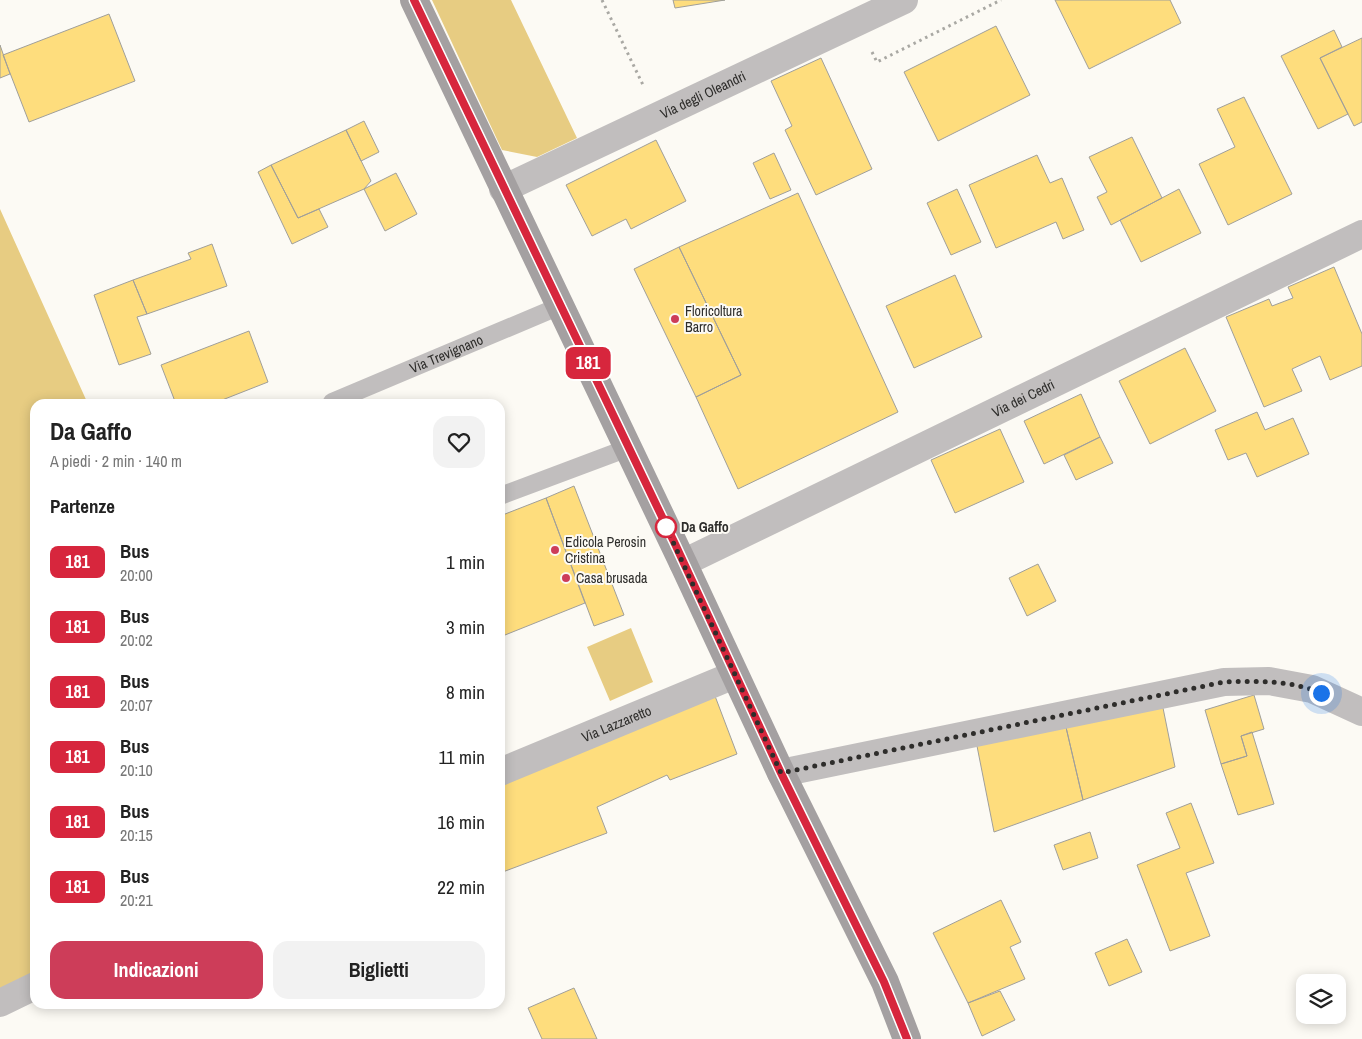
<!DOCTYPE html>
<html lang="it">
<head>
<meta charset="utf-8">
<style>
	body { margin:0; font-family:"Archivo Narrow",sans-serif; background:#f2f2f2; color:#222; height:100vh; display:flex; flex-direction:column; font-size:19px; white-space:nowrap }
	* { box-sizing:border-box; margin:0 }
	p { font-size:16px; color:#767676 }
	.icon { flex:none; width:28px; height:28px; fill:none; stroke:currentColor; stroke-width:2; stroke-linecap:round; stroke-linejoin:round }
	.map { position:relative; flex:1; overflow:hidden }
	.drawer { position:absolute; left:30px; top:399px; width:475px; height:610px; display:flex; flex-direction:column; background:#fff; border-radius:15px; box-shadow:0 2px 12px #0003 }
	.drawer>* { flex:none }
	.badge { padding:0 10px; border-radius:8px; font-size:18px; line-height:32px }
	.fabs { position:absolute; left:1296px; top:974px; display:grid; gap:10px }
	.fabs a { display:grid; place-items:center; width:50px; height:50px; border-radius:10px; background:#fff; box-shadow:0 2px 12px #0003; font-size:25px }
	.you { position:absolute; width:25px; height:25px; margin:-12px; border:4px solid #fff; border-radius:50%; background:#1a73e8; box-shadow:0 0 0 8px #1a73e833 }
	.map>.badge { position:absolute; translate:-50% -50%; box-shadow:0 0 0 2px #fff }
	h2 { padding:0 20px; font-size:19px; line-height:45px }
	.round { display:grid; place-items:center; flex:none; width:52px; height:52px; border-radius:15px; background:#f2f2f2 }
	.headline { display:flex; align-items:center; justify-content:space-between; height:85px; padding:0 20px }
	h1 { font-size:24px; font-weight:800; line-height:38px }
	.action { display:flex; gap:10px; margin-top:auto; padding:10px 20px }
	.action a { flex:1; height:58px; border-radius:15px; background:#cd3d59; color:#fff; font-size:20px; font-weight:800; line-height:58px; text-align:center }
	.action a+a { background:#f2f2f2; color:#222 }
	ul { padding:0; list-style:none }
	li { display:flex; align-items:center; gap:15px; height:65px; padding:0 20px }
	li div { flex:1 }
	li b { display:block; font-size:19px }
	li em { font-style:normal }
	li .badge { min-width:55px; font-weight:700; text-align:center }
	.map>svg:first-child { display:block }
</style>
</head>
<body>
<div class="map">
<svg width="1362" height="1039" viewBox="0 0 1362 1039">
	<rect width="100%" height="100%" fill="#fcfaf4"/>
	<!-- green -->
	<path fill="#e7cc82" d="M432 0H511L577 138 537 157 502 150Z
		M0 209 88 404H35V977L0 993Z
		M631 628 653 682 610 701 587 647Z"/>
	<!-- building -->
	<path fill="#fedd7d" stroke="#a09f9a" d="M673 0H725L675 8Z
		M1055 0H1170L1181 23 1089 69Z
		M109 14 135 81 29 122 3 55Z
		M996 26 1030 95 938 141 904 72Z
		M1334 30 1342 47 1320 58 1348 114 1318 129 1281 56Z
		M1362 38V122L1354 126 1320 58Z
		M0 45 10 74 0 78Z
		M821 58 872 169 816 195 785 130 792 126 771 81Z
		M1244 97 1292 194 1228 225 1199 164 1235 147 1217 109Z
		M364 121 379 152 361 161 346 130Z
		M346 130 371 181 364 189 298 218 271 165Z
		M1132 137 1162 198 1111 225 1097 197 1107 192 1089 157Z
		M656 140 686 201 631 229 626 219 592 236 566 185Z
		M774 153 791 190 770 199 753 163Z
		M1037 155 1050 183 1062 178 1084 230 1063 239 1056 222 996 248 969 185Z
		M271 165 298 218 319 209 328 227 292 244 258 172Z
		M396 173 417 214 385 231 364 189Z
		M957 189 981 242 951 255 927 203Z
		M1179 189 1201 233 1141 262 1120 220Z
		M798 193 898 412 738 489 696 397 741 375 679 247Z
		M212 244 227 286 147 314 133 280 191 259 188 253Z
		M679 247 741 375 696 397 634 269Z
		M1334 267 1362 334V366L1330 380 1320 356 1292 369 1302 391 1264 407 1226 317 1269 299 1272 306 1293 298 1288 287Z
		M955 275 982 337 914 368 886 306Z
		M133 280 147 314 137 317 151 354 119 365 94 295Z
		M249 331 268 382 212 404H176L161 365Z
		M1185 348 1216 411 1150 444 1119 381Z
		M1081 394 1100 437 1044 464 1024 421Z
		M1257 412 1265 430 1293 418 1309 454 1257 477 1246 453 1228 460 1215 430Z
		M1000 429 1024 482 955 513 931 460Z
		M1100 437 1113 463 1076 480 1064 455Z
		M574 486 624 615 594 626 546 498Z
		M546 498 585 603 500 637V516Z
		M1038 564 1056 601 1027 616 1009 578Z
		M1254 695 1264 729 1241 736 1247 756 1221 764 1205 710Z
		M715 696 737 754 670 780 667 775 597 807 607 833 500 873V785Z
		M1162 703 1175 767 1083 800 1065 723Z
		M1065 723 1083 800 994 832 976 741Z
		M1252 732 1274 804 1238 815 1221 764 1247 756 1241 736Z
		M1191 803 1214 863 1186 873 1210 936 1170 951 1137 865 1180 848 1166 813Z
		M1090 832 1098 858 1063 870 1054 845Z
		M1001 900 1021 942 1010 947 1025 979 968 1003 933 933Z
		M1127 939 1142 972 1109 986 1095 953Z
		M574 988 597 1039H542L528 1008Z
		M1000 991 1015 1020 982 1036 968 1003Z"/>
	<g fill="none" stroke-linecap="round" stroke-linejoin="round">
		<!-- path -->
		<path stroke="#a9a8a3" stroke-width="3" stroke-dasharray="2.5 4" stroke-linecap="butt" d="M602 0 643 85
			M872 52 877 62 1001 0"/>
		<!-- service -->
		<g stroke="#c1bebe" stroke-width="18">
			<path id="s1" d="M332 402 560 306"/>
			<path d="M500 496 628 448"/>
		</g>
		<!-- minor -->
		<g stroke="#c1bebe" stroke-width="28">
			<path id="s2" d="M503 189 904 0"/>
			<path id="s3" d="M683 563 1362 234"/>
			<path id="s4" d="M500 772 734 675"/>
			<path d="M781 773 1224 682 1269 681 1312 689 1362 712"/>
			<path d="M0 1003 35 986"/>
		</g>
		<!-- secondary -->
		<path stroke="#a4a0a1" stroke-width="28" d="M414 0 683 563 781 773 885 982 907 1039"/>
	</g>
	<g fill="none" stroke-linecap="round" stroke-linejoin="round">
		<defs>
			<path id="line" d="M414 0 676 546 781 773 884 982 907 1039"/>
		</defs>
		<!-- line casing -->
		<use href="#line" stroke="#fff" stroke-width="11"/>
		<!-- line -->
		<use href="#line" stroke="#d7263d" stroke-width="8"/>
		<!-- walk -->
		<path stroke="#2e2d2b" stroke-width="5" stroke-dasharray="0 9" d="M666 527 781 773 1224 682C1257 681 1290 680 1321 693"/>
	</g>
	<!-- markers -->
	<g fill="#cd3d59" stroke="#fcfaf4" stroke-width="2">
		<circle cx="675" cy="319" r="5"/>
		<circle cx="555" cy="550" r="5"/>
		<circle cx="566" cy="578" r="5"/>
	</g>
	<circle fill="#fff" stroke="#d7263d" stroke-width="2.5" cx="666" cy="527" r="10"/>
	<g text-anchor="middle" stroke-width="4" stroke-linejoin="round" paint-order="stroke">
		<!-- street labels -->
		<g font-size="14" fill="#2e2d2b" stroke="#fcfaf4">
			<text dy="5" stroke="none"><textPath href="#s2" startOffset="221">Via degli Oleandri</textPath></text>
			<text dy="5" stroke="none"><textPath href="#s1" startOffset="124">Via Trevignano</textPath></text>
			<text dy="5" stroke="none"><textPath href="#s3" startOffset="378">Via dei Cedri</textPath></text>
			<text dy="5" stroke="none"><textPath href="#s4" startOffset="126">Via Lazzaretto</textPath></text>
		</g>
		<!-- poi labels -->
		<g font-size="14" fill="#2e2d2b" stroke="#fcfaf4" text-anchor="start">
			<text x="685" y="316">Floricoltura<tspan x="685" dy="16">Barro</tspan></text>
			<text x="565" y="547">Edicola Perosin<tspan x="565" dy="16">Cristina</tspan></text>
			<text x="576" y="583">Casa brusada</text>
		</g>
		<!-- stop labels -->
		<g font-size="14" font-weight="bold" fill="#2e2d2b" stroke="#fcfaf4" text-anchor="start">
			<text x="681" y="532">Da Gaffo</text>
		</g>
	</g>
</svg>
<div class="fabs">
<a><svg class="icon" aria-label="layers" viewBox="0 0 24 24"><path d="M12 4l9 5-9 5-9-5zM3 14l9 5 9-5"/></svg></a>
</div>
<div class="you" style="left:1321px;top:693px"></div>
<b class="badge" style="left:588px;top:363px;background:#d7263d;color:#fff">181</b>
<section class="drawer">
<div class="headline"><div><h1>Da Gaffo</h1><p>A piedi · 2 min · 140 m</p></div><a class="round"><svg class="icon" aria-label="heart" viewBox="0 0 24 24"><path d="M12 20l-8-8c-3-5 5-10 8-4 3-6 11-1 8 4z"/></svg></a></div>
<h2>Partenze</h2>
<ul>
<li><span class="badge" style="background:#d7263d;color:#fff">181</span><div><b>Bus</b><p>20:00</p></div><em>1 min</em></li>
<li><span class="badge" style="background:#d7263d;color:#fff">181</span><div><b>Bus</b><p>20:02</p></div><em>3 min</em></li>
<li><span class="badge" style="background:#d7263d;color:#fff">181</span><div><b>Bus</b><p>20:07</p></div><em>8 min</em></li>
<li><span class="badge" style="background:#d7263d;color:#fff">181</span><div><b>Bus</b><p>20:10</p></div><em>11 min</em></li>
<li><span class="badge" style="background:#d7263d;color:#fff">181</span><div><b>Bus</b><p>20:15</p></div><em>16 min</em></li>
<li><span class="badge" style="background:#d7263d;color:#fff">181</span><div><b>Bus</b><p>20:21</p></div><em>22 min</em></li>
</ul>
<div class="action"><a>Indicazioni</a><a>Biglietti</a></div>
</section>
</div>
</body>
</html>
